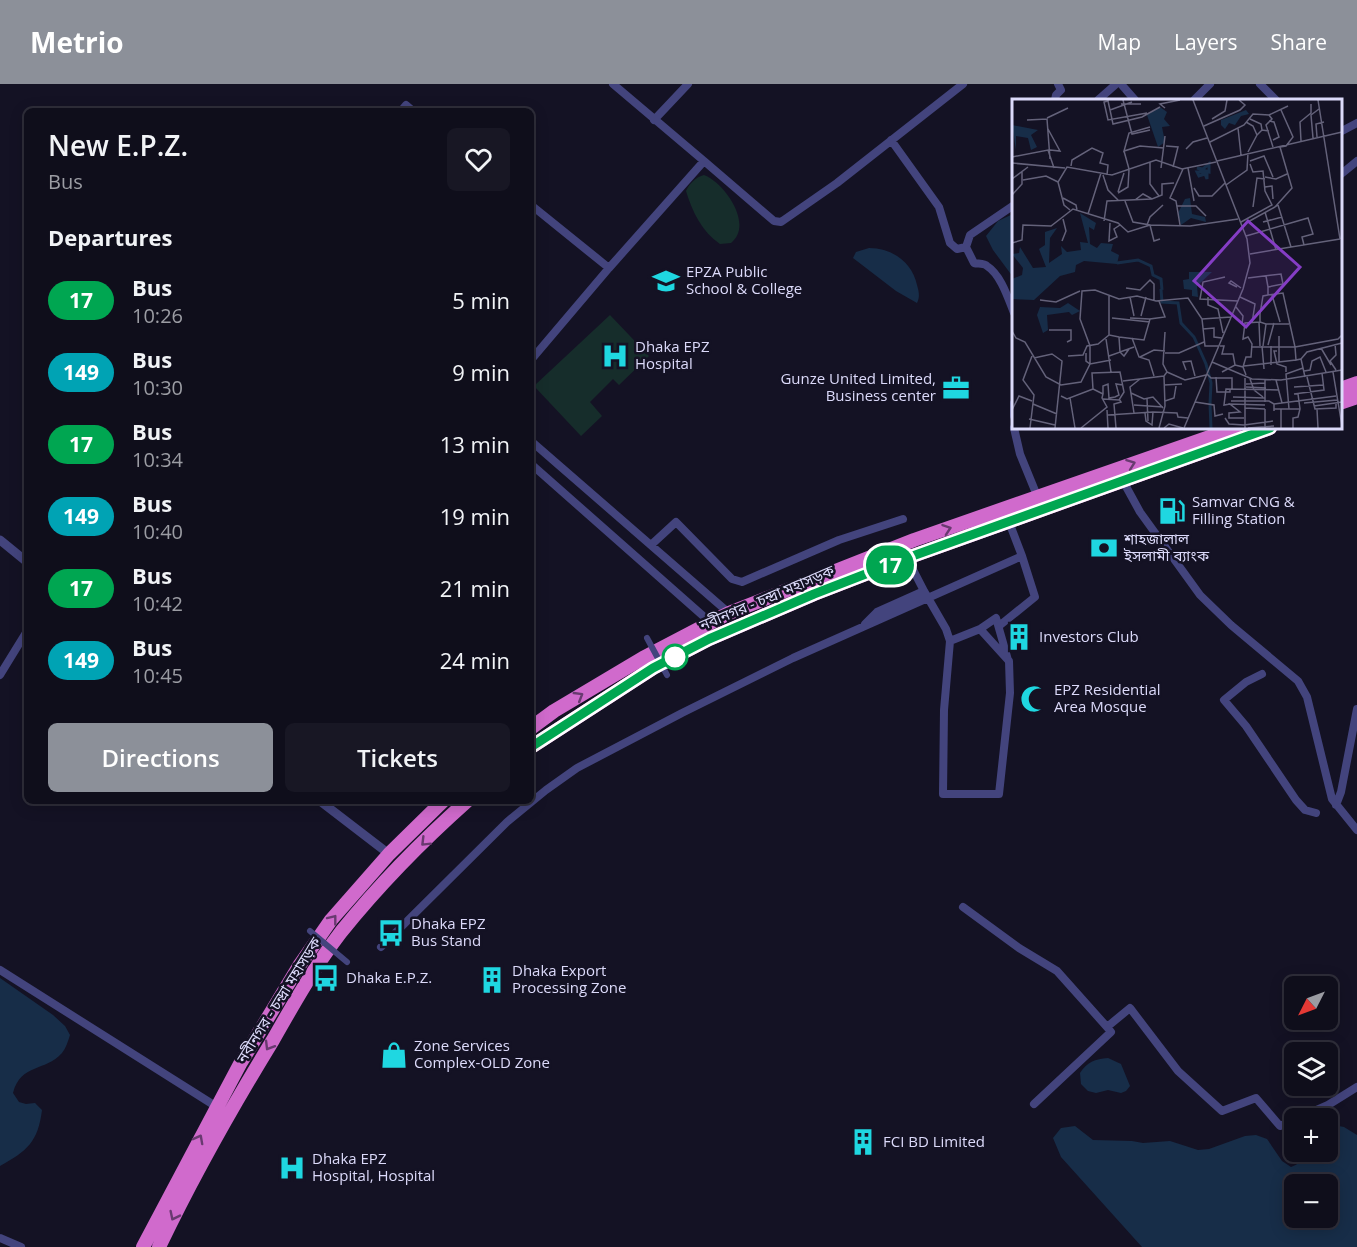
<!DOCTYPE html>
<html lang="en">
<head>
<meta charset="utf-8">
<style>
	body { margin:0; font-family:"Open Sans","Noto Sans Bengali",sans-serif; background:#181724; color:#f1f3f6; height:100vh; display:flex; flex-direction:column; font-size:22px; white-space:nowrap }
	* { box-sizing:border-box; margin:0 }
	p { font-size:20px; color:#9b9ca3 }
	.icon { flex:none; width:33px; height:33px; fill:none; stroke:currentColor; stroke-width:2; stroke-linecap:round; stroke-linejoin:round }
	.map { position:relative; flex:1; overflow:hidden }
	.drawer { position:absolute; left:24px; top:24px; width:510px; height:696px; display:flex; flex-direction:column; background:#0f0e1b; border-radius:9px; box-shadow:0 3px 15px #0003,0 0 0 2px #2f2e3a }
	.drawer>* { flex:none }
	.badge { padding:0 12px; border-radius:20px; font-size:21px; line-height:39px }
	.needle { width:39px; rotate:228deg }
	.fabs { position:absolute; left:1284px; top:892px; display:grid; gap:12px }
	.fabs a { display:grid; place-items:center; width:54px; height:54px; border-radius:9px; background:#0f0e1b; box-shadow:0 3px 15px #0003,0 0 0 2px #2f2e3a; font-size:30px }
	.map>.badge { position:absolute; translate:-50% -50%; box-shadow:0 0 0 3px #fff }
	h2 { padding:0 24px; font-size:22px; line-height:54px }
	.round { display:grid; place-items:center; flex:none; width:63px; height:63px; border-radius:9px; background:#181724 }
	.headline { display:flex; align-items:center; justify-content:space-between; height:102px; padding:0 24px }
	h1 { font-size:28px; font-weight:600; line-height:45px }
	.primary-button { display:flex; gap:12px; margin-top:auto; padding:12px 24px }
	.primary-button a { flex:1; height:69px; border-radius:9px; background:#8c9099; color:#fff; font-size:24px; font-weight:600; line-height:69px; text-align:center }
	.primary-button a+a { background:#181724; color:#f1f3f6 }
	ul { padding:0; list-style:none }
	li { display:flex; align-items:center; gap:18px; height:72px; padding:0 24px }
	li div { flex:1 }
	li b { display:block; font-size:22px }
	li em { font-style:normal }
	li .badge { min-width:66px; font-weight:700; text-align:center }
	header { display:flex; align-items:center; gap:36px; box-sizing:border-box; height:84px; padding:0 30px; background:#8c9099; color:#fff }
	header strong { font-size:28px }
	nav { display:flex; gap:33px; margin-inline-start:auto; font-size:21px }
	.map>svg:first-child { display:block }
</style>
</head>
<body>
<header>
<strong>Metrio</strong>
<nav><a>Map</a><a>Layers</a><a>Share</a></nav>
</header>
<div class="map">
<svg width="1357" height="1163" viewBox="0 0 1357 1163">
	<rect width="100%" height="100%" fill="#141224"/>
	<!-- green -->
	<path fill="#162d2b" d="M704 91C725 99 754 141 731 159L720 160C702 148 692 127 686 107 689 100 696 93 704 91Z
		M610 231 649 272 619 301 613 295 590 318 602 332 581 352 534 302Z"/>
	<!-- water -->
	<path fill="#172d48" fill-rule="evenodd" d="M1013 130V193L993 166 986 152 998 137Z
		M869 164C892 164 912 178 917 201 919 208 920 213 917 219L896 207 853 174 856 168Z
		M0 894 53 931 65 942 70 951C68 957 66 964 62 969 45 988 21 979 13 1009L19 1018 26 1020 35 1019 42 1026C38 1058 27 1067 0 1082Z
		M1108 974 1121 980 1130 1002 1126 1007 1121 1009 1108 1006 1096 1009 1088 1007 1081 1000 1080 989C1087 978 1095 975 1108 974Z
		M1328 1040 1344 1043 1357 1051V1163H1142L1061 1073 1053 1054 1061 1044 1075 1042 1093 1056 1132 1057 1143 1059 1170 1057 1198 1066 1209 1065 1245 1052 1256 1051 1267 1055 1282 1077 1291 1083C1298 1080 1304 1077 1303 1068H1328ZM1294 1101H1328V1134H1294Z"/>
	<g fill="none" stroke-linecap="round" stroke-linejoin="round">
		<!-- minor -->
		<path stroke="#43447d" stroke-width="8" d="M1121 0 1135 16
			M1260 0 1276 16
			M1055 16 1056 11 1061 6 1058 0
			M1098 16 1115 1
			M1194 16 1210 0
			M401 27 406 21 413 27
			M654 36 688 0
			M1340 48 1357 39
			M891 56 939 123 950 159 957 165 966 163
			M704 77 774 137 781 138 837 99 963 0
			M1340 91 1357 77
			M531 121 609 184 531 276
			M1014 121 970 151 966 163 974 179C978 180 984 179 987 182 1001 191 1008 214 1014 229
			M609 184 704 77 613 0
			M1014 319V332
			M1014 344 1020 370 1038 414
			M531 357 729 529
			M531 380 710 538
			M1123 397 1140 428 1200 511 1231 541 1298 597 1307 613 1332 715 1357 746
			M651 461 676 438 732 495 742 498 839 456 903 435
			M924 507 946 545 950 557 944 626 943 710H999L1010 609 1009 577 980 545 950 557
			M865 540 877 528 924 507 907 474
			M999 542 1035 513 1022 472
			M980 545 996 534 1008 576
			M1262 590 1246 598 1224 616 1246 642 1296 716 1305 726 1316 729
			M0 591 27 547
			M1336 721 1341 708 1357 625
			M963 823 1019 864 1057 887 1107 943 1130 924 1178 987 1222 1027 1256 1014 1280 1042 1294 1036
			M381 863 507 738 546 706 577 684 682 629 793 574 1022 472 1009 438
			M0 886 217 1023
			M1034 1020 1111 948 1107 943
			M1296 1035 1328 1021 1357 1003
			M0 1154 21 1163"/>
		<!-- tertiary -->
		<path stroke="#43447d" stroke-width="9" d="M0 456 27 478
			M320 717 389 770"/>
		<!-- trunk -->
		<path stroke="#d06acc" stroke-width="14" d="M1340 305 1357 299
			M1340 319 1357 313
			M531 644 554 627 643 574 729 529 914 456 1235 344
			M531 663 653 584 709 555 814 510 907 474 1270 344
			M143 1163 240 980 299 882 331 836 389 770 443 717
			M159 1163C193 1092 232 1023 273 956 294 919 315 882 341 848 379 801 422 757 467 717"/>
		<!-- pedestrian-bridge -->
		<path stroke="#43447d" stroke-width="6" d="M647 554 667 591
			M310 847 347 878"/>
	</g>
	<!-- one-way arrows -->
	<defs><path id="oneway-chevron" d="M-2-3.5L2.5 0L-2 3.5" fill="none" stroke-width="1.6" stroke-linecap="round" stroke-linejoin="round" transform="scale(1.5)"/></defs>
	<g stroke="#693a70">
		<use href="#oneway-chevron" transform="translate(1131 380) rotate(-20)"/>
		<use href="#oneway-chevron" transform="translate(947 445) rotate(-19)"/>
		<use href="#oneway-chevron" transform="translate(579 612) rotate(-31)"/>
		<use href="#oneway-chevron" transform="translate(425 758) rotate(135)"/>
		<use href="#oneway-chevron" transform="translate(333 835) rotate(-52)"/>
		<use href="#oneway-chevron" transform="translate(269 962) rotate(121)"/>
		<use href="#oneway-chevron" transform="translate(199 1055) rotate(-62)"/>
		<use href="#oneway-chevron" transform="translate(174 1132) rotate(116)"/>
	</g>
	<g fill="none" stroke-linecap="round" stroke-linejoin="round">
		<defs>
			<path id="line" d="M531 663 653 584 709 555 814 510 907 474 1270 344"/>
		</defs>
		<!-- line casing -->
		<use href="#line" stroke="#fff" stroke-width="14"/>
		<!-- line -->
		<use href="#line" stroke="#00a651" stroke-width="9"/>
	</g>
	<!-- icons -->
	<defs>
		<symbol id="university-bare" viewBox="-9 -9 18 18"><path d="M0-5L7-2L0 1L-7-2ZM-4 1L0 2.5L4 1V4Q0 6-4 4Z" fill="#1fd7e1" stroke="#141224" stroke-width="2.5" paint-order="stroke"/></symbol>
		<symbol id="hospital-bare" viewBox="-9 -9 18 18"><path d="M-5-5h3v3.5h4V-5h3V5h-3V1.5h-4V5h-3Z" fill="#1fd7e1" stroke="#141224" stroke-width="2.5" paint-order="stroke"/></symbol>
		<symbol id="office-bare" viewBox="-9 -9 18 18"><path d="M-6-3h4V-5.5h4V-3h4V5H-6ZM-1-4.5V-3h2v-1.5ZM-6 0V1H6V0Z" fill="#1fd7e1" stroke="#141224" stroke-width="2.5" paint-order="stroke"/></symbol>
		<symbol id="fuel-bare" viewBox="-9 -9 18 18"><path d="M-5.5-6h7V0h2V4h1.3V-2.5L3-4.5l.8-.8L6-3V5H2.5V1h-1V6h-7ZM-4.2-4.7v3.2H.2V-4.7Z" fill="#1fd7e1" stroke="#141224" stroke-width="2.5" paint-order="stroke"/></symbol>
		<symbol id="bank-bare" viewBox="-9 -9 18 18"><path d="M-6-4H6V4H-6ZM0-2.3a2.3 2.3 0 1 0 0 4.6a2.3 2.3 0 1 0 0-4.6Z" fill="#1fd7e1" stroke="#141224" stroke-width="2.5" paint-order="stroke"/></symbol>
		<symbol id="building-bare" viewBox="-9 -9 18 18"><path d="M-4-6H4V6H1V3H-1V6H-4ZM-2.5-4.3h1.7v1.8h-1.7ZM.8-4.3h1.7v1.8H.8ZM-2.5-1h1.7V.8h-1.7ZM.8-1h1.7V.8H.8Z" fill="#1fd7e1" stroke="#141224" stroke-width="2.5" paint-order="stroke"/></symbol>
		<symbol id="mosque-bare" viewBox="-9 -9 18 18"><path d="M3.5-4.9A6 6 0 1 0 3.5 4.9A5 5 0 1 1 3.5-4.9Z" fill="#1fd7e1" stroke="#141224" stroke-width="2.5" paint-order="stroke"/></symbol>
		<symbol id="bus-bare" viewBox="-9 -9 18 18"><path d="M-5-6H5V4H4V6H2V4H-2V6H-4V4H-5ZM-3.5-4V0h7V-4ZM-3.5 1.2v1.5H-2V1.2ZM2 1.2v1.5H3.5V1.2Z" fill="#1fd7e1" stroke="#141224" stroke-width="2.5" paint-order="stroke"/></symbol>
		<symbol id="shop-bare" viewBox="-9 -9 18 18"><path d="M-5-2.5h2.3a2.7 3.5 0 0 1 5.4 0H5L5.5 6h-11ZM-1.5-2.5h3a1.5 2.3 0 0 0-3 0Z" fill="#1fd7e1" stroke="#141224" stroke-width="2.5" paint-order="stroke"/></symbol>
	</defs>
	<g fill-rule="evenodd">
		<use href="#university-bare" x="647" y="178" width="38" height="38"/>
		<use href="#hospital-bare" x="596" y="253" width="38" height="38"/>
		<use href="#office-bare" x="937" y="285" width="38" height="38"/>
		<use href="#fuel-bare" x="1153" y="408" width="38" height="38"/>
		<use href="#bank-bare" x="1085" y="445" width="38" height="38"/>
		<use href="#building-bare" x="1000" y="534" width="38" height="38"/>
		<use href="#mosque-bare" x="1015" y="596" width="38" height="38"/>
		<use href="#bus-bare" x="372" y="830" width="38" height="38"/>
		<use href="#bus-bare" x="307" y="875" width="38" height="38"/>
		<use href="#building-bare" x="473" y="877" width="38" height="38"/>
		<use href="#shop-bare" x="375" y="952" width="38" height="38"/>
		<use href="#building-bare" x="844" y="1039" width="38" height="38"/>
		<use href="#hospital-bare" x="273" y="1065" width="38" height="38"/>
	</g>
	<!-- markers -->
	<circle fill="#fff" stroke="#00a651" stroke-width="3" cx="675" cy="573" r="12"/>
	<g text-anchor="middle" stroke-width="5" stroke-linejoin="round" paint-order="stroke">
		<!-- poi labels -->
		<g font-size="15" fill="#dcdafa" stroke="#141224" text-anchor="start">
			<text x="686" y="193">EPZA Public<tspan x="686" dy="17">School &amp; College</tspan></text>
			<text x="635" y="268">Dhaka EPZ<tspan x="635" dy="17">Hospital</tspan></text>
			<text x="936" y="300" text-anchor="end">Gunze United Limited,<tspan x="936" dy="17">Business center</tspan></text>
			<text x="1192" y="423">Samvar CNG &amp;<tspan x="1192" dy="17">Filling Station</tspan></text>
			<text x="1124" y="460">শাহজালাল<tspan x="1124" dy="17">ইসলামী ব্যাংক</tspan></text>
			<text x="1039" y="558">Investors Club</text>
			<text x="1054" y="611">EPZ Residential<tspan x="1054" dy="17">Area Mosque</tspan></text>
			<text x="411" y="845">Dhaka EPZ<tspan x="411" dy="17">Bus Stand</tspan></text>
			<text x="512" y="892">Dhaka Export<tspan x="512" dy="17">Processing Zone</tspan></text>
			<text x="346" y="899">Dhaka E.P.Z.</text>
			<text x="414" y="967">Zone Services<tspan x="414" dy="17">Complex-OLD Zone</tspan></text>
			<text x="883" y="1063">FCI BD Limited</text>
			<text x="312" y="1080">Dhaka EPZ<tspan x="312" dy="17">Hospital, Hospital</tspan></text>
		</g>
		<!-- street labels -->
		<g font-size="15" fill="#dcdafa" stroke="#141224">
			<text transform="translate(767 514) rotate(-23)" y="5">নবীনগর - চন্দ্রা মহাসড়ক</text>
			<text transform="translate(279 916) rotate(-58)" y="5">নবীনগর - চন্দ্রা মহাসড়ক</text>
		</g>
	</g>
	<!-- overview -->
	<g transform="translate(1012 15)">
		<rect width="330" height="330" fill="#141224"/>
		<path d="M148 8 155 13 152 20 158 27 150 28 153 43 146 48 135 16ZM234 11 237 15 229 17 223 26 217 24 213 30 209 26V21ZM0 26 26 31 19 36 25 48 19 51 16 39 4 37V51ZM178 99 180 115 193 118 194 123 179 119 169 126 166 114 173 100ZM68 114 84 124 82 131 77 128 78 145 85 149 89 144 101 145 99 152 107 156 105 165 72 162 64 166 63 173 48 177 22 201 0 200V180L10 176 11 169 0 155 7 154 8 148 21 169 34 168 27 150 33 146V133L45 129 38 139 37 164 50 155 49 147 55 153 69 151 68 143 76 144ZM177 173H200L185 187 186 198 180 197V191L172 190 171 181 177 180ZM56 204 68 212 60 216 57 213 35 216 36 231 31 234 25 216 28 208 48 209Z" fill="#172d48"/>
		<path fill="none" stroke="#172d48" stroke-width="3" d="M197 65V73L185 69 191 70ZM185 73H195V80L193 75 187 77ZM105 164 126 161 139 167 141 176 149 180 150 191M149 190 150 203 166 204 169 224 182 238 194 265 199 284 198 305M198 305 199 329"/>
		<path fill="none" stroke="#64627a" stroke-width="1.5" d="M111 1 120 35 138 31M306 1 328 140M120 3 98 11 101 25 130 18 148 8M109 5H129M153 9 148 5 168 1M98 11 96 2 92 3 96 21 135 14M257 16 260 20 254 26 261 48M35 19 56 9M200 20 213 12 215 1M238 20 249 25 250 31M15 21 35 20 38 60M257 22 262 23 267 38 261 41M234 23 241 27 245 36 250 31 257 32M192 27 228 11 233 6 227 1M138 28 117 34 112 52 128 47 152 49M226 29 229 56M36 30 48 52 38 51M305 38 304 25 312 23M301 39 299 16 307 10M289 42 288 23 299 14V5M198 43 232 26 241 15 257 16 276 7M154 47 166 48 161 68M174 50 181 43 195 39M112 52 117 70M236 53 245 36M0 58 36 51 42 69M205 62 330 33M238 62 252 57 261 78M138 63V85L147 97M0 64 53 69M59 67 60 61 80 49 91 54 88 64 96 66 95 76M149 69 153 37M176 69 182 102M91 76 96 91 106 101M253 78 264 80 275 75M0 80 16 68M11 81 34 77 46 83M214 86 235 71 236 54M253 88 260 87 261 100M182 89 187 97H200L213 84M106 93 112 74M106 94 116 88 117 71M0 96 10 85V73M51 99 64 106 65 111M123 101 131 95 140 100 150 96V85L162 84M113 102 121 123 138 126 142 142 148 140M266 106 263 108 280 89 268 48 274 47 281 38 269 11M266 106 279 148M165 107H184L194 117M241 108 245 79 253 80M58 111 52 106 46 83 55 68 100 76 144 61 170 70 204 63M253 113 264 151M76 115 89 74M92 122 95 102 140 100M229 123 260 106 253 92 251 72 241 73 238 65M251 123 270 118M98 124 97 142 105 138 102 130 108 126M234 124 263 108M135 126 138 118 151 106M168 126 164 102 158 99 171 70M234 137 296 119 301 135 290 138 292 146 279 148M50 142 54 132 51 120M0 144 10 141 11 126 39 127 61 110 106 124 116 133 138 126 178 127 226 120M291 146 328 140M238 155 279 148M213 178 191 183 188 200 226 202M236 179 269 175 271 185 256 188 254 177M225 188 217 184 219 182 229 189M256 188V196L271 194 283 248M114 189 128 191 138 181 142 185V202M97 196V236L107 238 132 241 138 220 153 218 147 202M260 196 268 223M118 198 122 217M196 198V206L206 210 211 234M228 198 243 205 240 224M28 201 44 203 68 192M224 208 231 217 230 225M129 217 134 198M100 219 138 223M118 219 138 220M190 220 219 218M247 223 248 247M254 225H277M191 230 202 229V238L210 239M37 231H59V241L55 243M0 232 4 239 13 243 34 278 49 286 69 283 78 265V247L68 220 70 192 83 191 107 200 125 197 144 202 176 199 190 220 193 247H207M107 238 108 253 122 248M120 239 127 258 137 261 142 277M94 240 99 273M323 245 324 256 318 262 324 271M256 246 262 224M208 247H212L210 255H221L223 266M250 247 252 270M251 247 254 225 248 223V215L251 197 256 196M259 247V266M239 248H267M267 248H283L284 261 289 260 293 278M283 248 326 240 330 236M309 249 319 266M265 252H262L265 265 274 268V273M74 254V262L78 265 99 261M153 254H167L192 243M56 257 71 256 75 247 86 245 97 236M97 257 108 253 112 257 117 250M128 258 142 251 153 252M22 259 40 255 50 262 43 329M289 260 295 253 330 244M200 263 240 280 269 281 330 271M267 263V237M232 267 284 261M231 268 234 258H239L240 245 236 238 231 240 233 224 248 223M174 271 171 263 179 262 183 277M292 272 298 271 300 262 308 258 314 273M155 273 173 281 194 276M210 273 223 266 231 268 234 276M321 273 330 327M195 275 199 279H220V290M204 278 205 293H218V290M295 278 303 310 324 309V305M233 279V309L253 310M238 280 242 291 251 298M264 281 270 304M111 282 152 277M234 285 253 284M152 286 170 285M234 288 254 289M282 288 311 286M119 294 132 300 141 298 151 309M91 295V287L96 285 97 299 103 298 107 296 104 285 111 286M282 295 312 291 310 274M49 297 55 300 81 290M221 298 253 299M58 299 63 329M135 300 136 322M153 302 162 299 164 287M219 302H257L262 305V312M183 303 202 306 203 317 211 315M253 303V281M292 304 325 301M21 305 45 315M218 305 212 306 214 290 267 291M262 305 324 297M122 306 151 308M302 307 330 303M233 309V329M262 310H288M269 310V329M277 310 274 275 291 269M305 310 306 329M0 311 7 297 20 302M95 311 96 329M122 314 118 288 128 280M133 314 134 322 140 326 141 313M96 316 141 313 165 314 166 318 176 319M213 319 217 325 232 326M232 319H217V314L228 313 218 305 253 306M17 320 43 326M232 326 261 322M18 329 22 296 11 281 20 257M69 329 95 308 90 299 91 295 81 290 80 274 108 273 112 293 107 301 91 300M104 329 102 305 109 303 107 300M147 329 153 307 152 277 155 273 151 265 153 233M152 329 157 325 171 329M172 329 231 190 238 164 235 140 181 1M236 329 262 327M253 329V310M281 329V319L286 318 288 310 286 295"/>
		<path fill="#853dc5" fill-opacity="0.15" stroke="#853dc5" stroke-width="3" d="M236 122 288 168 234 228 182 182Z"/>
		<rect width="330" height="330" fill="none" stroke="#dcdafa" stroke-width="3"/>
	</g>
</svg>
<div class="fabs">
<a><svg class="needle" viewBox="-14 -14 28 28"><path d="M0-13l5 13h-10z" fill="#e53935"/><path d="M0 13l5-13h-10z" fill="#9b9ca3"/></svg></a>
<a><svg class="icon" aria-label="layers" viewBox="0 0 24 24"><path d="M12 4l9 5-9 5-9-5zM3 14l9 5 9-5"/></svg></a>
<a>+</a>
<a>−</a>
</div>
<b class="badge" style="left:890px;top:481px;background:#00a651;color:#fff">17</b>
<section class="drawer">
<div class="headline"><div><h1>New E.P.Z.</h1><p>Bus</p></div><a class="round"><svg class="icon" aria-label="heart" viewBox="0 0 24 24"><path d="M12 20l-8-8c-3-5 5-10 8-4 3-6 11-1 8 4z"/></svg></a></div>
<h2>Departures</h2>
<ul>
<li><span class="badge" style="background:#00a651;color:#fff">17</span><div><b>Bus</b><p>10:26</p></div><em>5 min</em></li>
<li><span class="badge" style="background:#00a3b4;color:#fff">149</span><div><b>Bus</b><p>10:30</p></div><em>9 min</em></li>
<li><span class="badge" style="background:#00a651;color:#fff">17</span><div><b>Bus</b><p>10:34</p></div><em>13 min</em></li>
<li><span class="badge" style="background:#00a3b4;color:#fff">149</span><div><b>Bus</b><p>10:40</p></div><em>19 min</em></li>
<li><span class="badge" style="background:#00a651;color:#fff">17</span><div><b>Bus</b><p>10:42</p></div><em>21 min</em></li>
<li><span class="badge" style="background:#00a3b4;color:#fff">149</span><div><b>Bus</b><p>10:45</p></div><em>24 min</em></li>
</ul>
<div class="primary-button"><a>Directions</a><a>Tickets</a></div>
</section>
</div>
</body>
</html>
